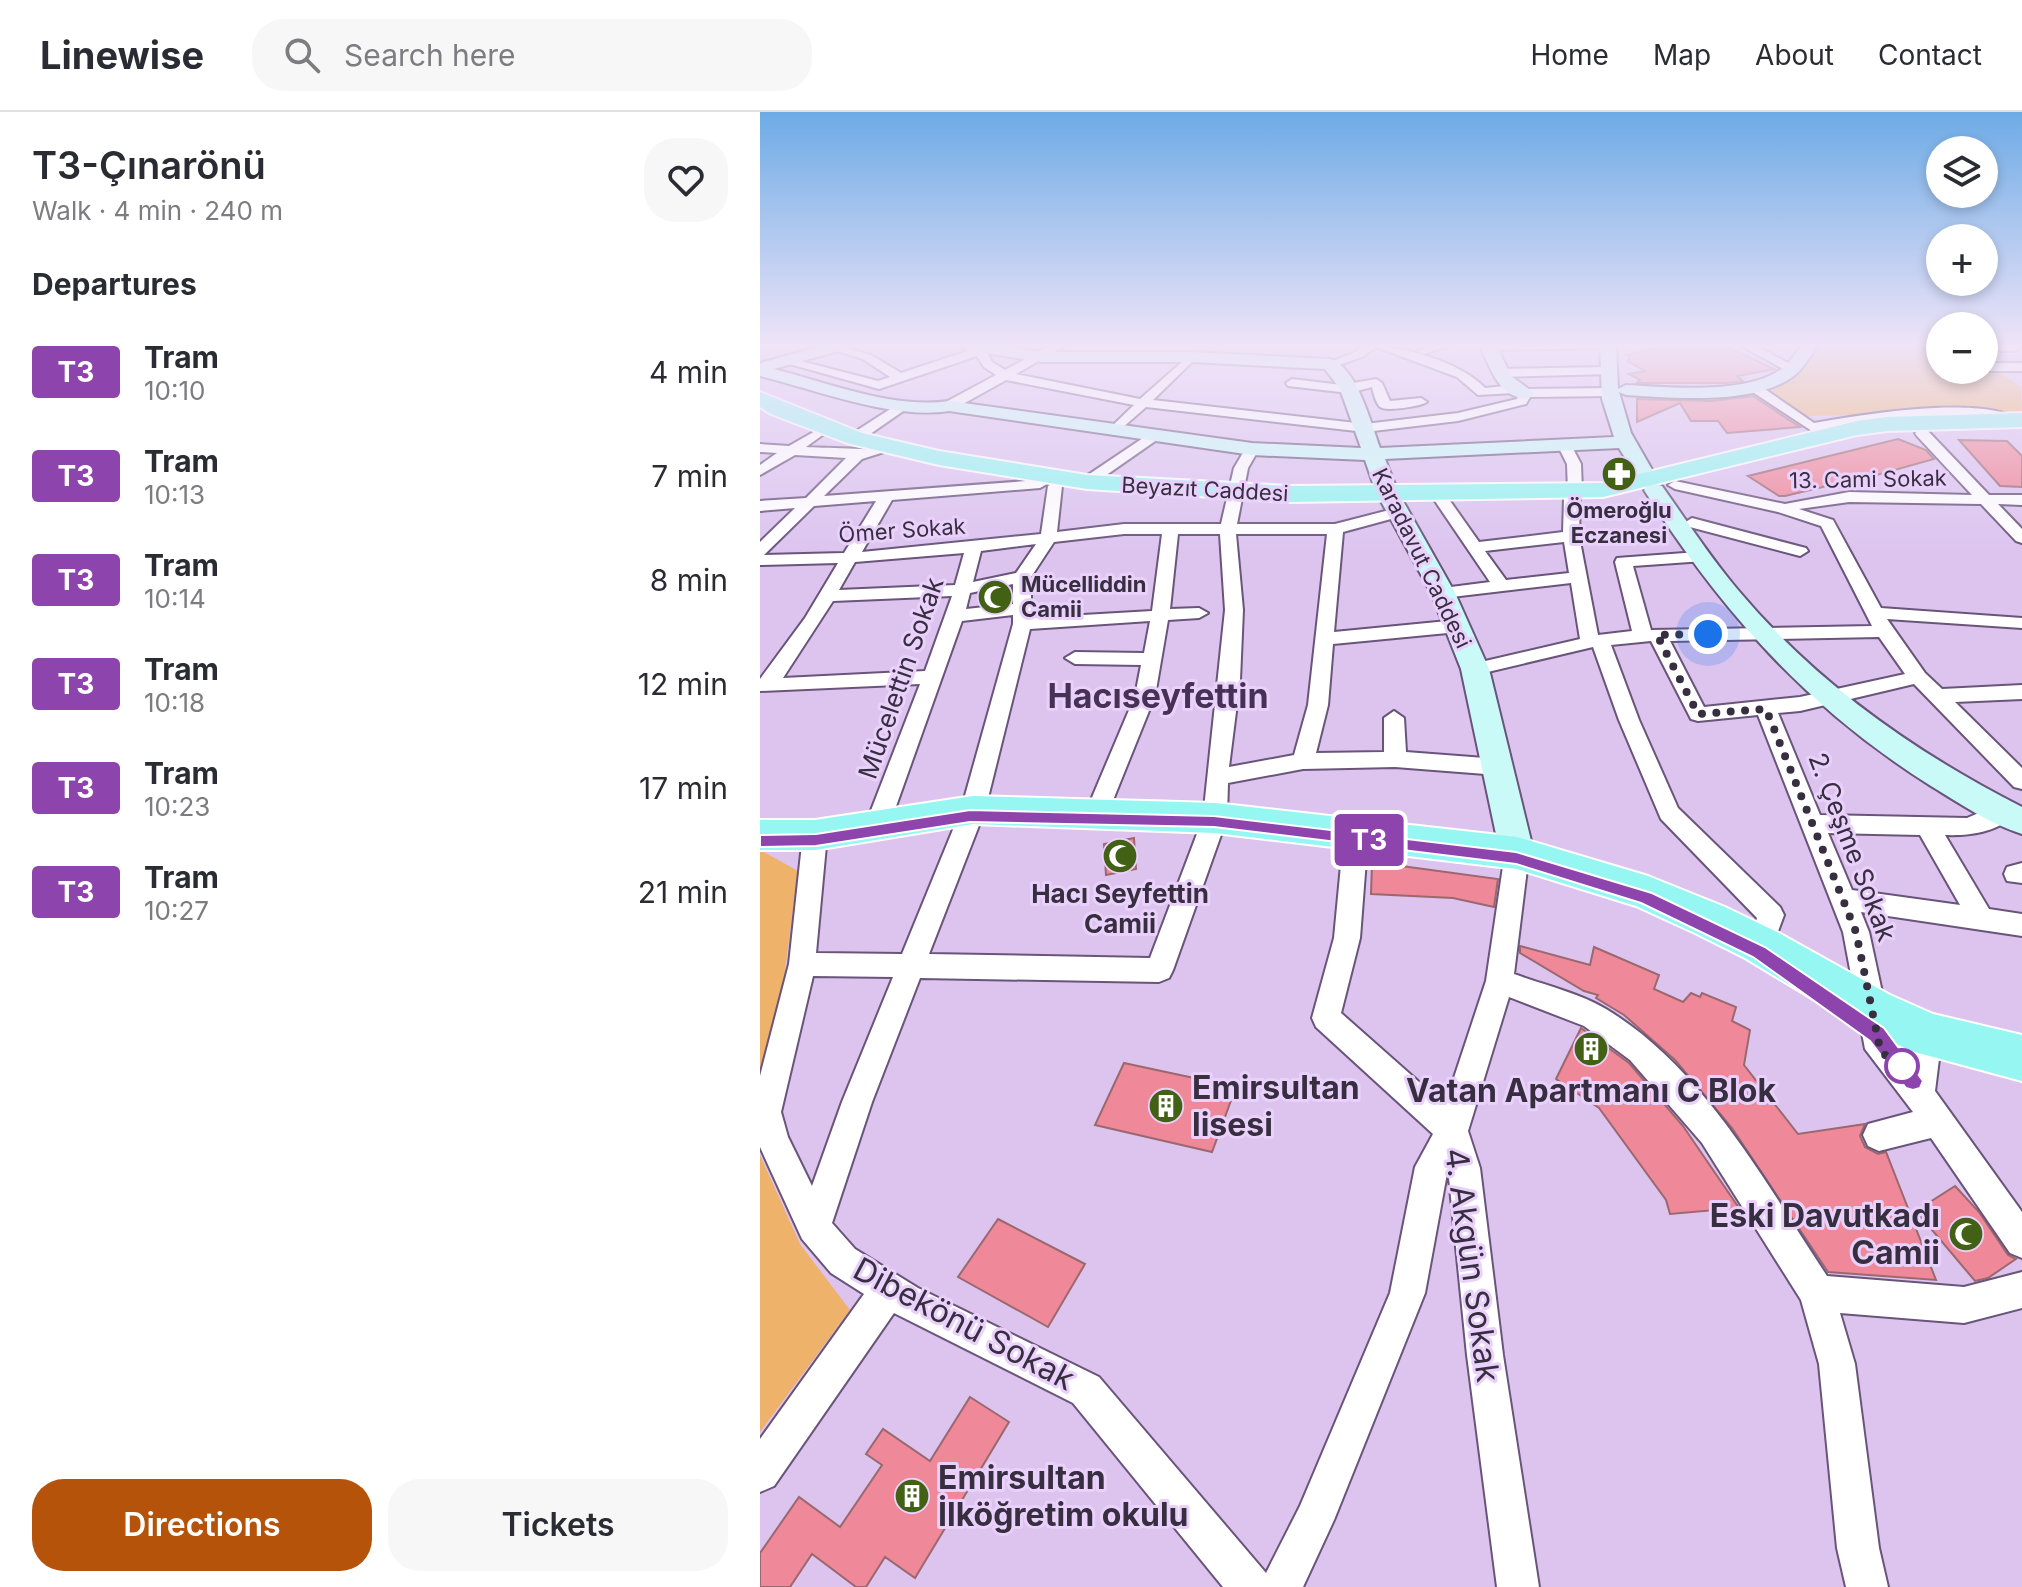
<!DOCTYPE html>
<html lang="en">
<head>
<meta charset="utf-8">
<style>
	body { margin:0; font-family:Inter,sans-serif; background:#f7f7f7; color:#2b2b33; height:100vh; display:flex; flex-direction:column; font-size:30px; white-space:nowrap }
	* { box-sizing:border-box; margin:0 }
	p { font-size:26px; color:#7c7c81 }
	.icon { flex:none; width:44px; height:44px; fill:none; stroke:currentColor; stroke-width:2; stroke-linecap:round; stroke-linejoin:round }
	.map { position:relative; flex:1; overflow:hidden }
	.sheet { display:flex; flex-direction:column; background:#fff; width:760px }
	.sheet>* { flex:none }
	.badge { padding:0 16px; border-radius:6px; font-size:28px; line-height:52px }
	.controls { position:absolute; left:1166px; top:24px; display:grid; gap:16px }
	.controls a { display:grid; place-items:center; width:72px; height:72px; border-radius:50%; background:#fff; box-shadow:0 4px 12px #0003; font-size:40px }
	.you { position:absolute; width:40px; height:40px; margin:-20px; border:6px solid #fff; border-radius:50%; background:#1a73e8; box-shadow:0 0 0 12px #1a73e833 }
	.map>.badge { position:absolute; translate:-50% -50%; box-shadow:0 0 0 4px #fff }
	h2 { padding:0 32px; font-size:30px; line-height:72px }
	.round { display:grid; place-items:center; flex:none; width:84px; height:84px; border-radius:32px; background:#f7f7f7 }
	.summary { display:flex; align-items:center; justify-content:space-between; height:136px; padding:0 32px }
	h1 { font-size:38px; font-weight:600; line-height:60px }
	.action { display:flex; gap:16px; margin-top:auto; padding:16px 32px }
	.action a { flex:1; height:92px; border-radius:32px; background:#b45309; color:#fff; font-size:32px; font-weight:600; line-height:92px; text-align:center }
	.action a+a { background:#f7f7f7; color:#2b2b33 }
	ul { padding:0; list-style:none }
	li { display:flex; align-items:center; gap:24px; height:104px; padding:0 32px }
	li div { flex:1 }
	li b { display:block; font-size:30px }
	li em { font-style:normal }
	li .badge { min-width:88px; font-weight:700; text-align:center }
	header { display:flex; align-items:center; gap:48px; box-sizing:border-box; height:112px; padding:0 40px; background:#fff; border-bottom:2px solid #e1e1e2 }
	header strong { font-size:38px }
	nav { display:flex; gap:44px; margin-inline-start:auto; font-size:28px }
	.search { width:560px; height:72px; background:#f7f7f7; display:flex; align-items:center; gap:20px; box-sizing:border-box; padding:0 28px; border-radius:32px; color:#7c7c81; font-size:30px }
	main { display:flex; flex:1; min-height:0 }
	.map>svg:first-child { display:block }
</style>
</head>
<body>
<header>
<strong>Linewise</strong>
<div class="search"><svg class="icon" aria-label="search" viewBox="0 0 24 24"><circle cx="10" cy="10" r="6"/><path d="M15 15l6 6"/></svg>Search here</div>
<nav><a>Home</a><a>Map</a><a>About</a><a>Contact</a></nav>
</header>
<main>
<section class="sheet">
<div class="summary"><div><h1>T3-Çınarönü</h1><p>Walk · 4 min · 240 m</p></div><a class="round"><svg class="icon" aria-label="heart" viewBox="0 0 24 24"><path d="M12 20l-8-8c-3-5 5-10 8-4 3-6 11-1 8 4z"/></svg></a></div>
<h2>Departures</h2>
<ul>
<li><span class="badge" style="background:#8e44ad;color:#fff">T3</span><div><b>Tram</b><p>10:10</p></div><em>4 min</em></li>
<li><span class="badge" style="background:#8e44ad;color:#fff">T3</span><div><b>Tram</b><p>10:13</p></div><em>7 min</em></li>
<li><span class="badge" style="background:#8e44ad;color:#fff">T3</span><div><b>Tram</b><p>10:14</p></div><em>8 min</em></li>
<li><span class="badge" style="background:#8e44ad;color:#fff">T3</span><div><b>Tram</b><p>10:18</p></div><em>12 min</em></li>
<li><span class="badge" style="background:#8e44ad;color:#fff">T3</span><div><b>Tram</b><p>10:23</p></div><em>17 min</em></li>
<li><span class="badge" style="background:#8e44ad;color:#fff">T3</span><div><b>Tram</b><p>10:27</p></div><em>21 min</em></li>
</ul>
<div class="action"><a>Directions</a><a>Tickets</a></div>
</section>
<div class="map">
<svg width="1262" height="1475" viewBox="0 0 1262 1475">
	<rect width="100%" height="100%" fill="#dcc4ef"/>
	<!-- green -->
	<path fill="#eeb26a" d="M1057 233H1174L1180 239V258L1242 262 1261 275 1262 300 1044 304 1005 278 1038 261Z
		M0 738 38 759 22 881 0 979Z
		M0 1043 40 1132 90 1198 0 1320Z"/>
	<!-- building -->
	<path fill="#ef8899" stroke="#9a686f" stroke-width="2" d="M909 233H964L1014 257 977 264 983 269 967 271H877L880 268 869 262 885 259 868 249 870 244 867 243Z
		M993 284 1040 315 967 321 958 309H931L920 291 877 310V287L951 289Z
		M1138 327 1166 338 1174 347 1102 367 1105 368 1100 370 1076 376 1067 374 1025 384H1019L988 364Z
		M1199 328 1247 329 1262 344V375L1240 374Z
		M249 476 247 490 221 492 223 481Z
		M374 726 376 757 346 763 344 732Z
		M612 750 738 767 734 795 693 786 611 782Z
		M760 834 830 853 834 835 899 863 894 877 923 890 931 881 940 885 942 881 976 895 972 909 990 918 984 953 1038 1022 1105 1012 1100 1024 1105 1035 1118 1042 1126 1040 1176 1168 1068 1160 972 1016 915 948 864 903 836 886 838 883 824 879 760 841Z
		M821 916 869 951 923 1014 979 1096 910 1102 906 1088 839 996 796 967Z
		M364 951 476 975 452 1040 335 1013Z
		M1195 1074 1219 1100 1248 1143 1256 1147 1228 1166 1215 1169 1156 1099Z
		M238 1107 325 1152 288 1215 198 1165Z
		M210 1285 249 1310 155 1466 125 1445 106 1475H96L52 1442 30 1475H0V1441L39 1385 80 1415 122 1353 106 1342 123 1317 170 1349Z"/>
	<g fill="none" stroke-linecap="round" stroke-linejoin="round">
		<defs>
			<path id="street" d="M76 233 111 243 141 261 226 233 234 236 227 240 232 250 245 258 291 233H306L256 262 380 287 431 242 435 243V247L393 288 605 312 698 301 757 287 761 278 765 277 851 276 857 280 851 284 770 285 766 292 698 309 605 320 386 295 354 323 347 319 374 293 246 268 194 297H184V291L236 263 224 255 217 244 119 277 19 249 25 245 118 269 130 265 103 247 68 236Z
				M604 233C639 233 700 249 725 276L754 273 760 277 754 281 718 283 697 265 616 235 602 245 570 256 564 252 594 241Z
				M673 233H692L663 242 657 239Z
				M725 233H849L843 236 729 238 725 237Z
				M980 233H995L1037 256 1027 259Z
				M1224 233H1256L1260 236 1254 239H1224Z
				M1224 251H1262V259H1224Z
				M847 255 853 259 851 262 740 265 734 261 740 257Z
				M532 267 582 273 616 267 622 271 630 289 661 286 667 290C661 294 626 300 620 295 616 291 613 280 612 275L589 281 528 274 526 271Z
				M988 271H996L1054 311C1098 303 1223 282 1259 308L1252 312C1184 299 1119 307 1052 319L988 277Z
				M138 292 149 295 100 329H90V323Z
				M1162 317 1167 318 1229 383H1262V393L1238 392 1262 417V431L1256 429 1221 392 1089 390 1039 397 1073 408 1121 496 1262 506V516L1127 507 1165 561 1182 577 1262 573V587L1195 590 1262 656V677L1254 675 1154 572 1040 599 1018 601 1060 703 1207 706 1242 691 1250 694 1254 700C1242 721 1206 724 1185 723L1229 797 1262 802V824L1101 800 1109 820 1133 931 1149 949 1158 914 1168 910 1178 914 1182 923 1175 979 1262 1100V1146L1250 1141 1171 1026 1119 1039 1108 1034 1103 1023 1108 1012 1153 1000 1105 937 1083 820 998 603 938 609 931 607 891 529 851 533 879 608 918 696 1020 795 1024 803 1010 841 1001 844 992 841 988 833 997 806 901 707 859 608 833 535 715 563 705 557 708 553 820 527 811 471 683 486 674 481 683 476 730 470 675 389 678 386H688L719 430 803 420 804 387 811 383 808 379 807 352 798 334 805 330 810 331 821 352 822 379 816 383 820 387 819 424 838 523 872 519 855 450 857 446 938 440 946 445 944 449 873 454 891 518 1112 514 1061 414 1018 400 915 377 908 373 915 369 1025 392 1089 380 1212 383 1157 324 1155 321ZM804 430 809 461 746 468 725 439ZM1119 525 1145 562 1040 585 944 595 910 529ZM1068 721 1160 723 1200 793 1092 778Z
				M57 318 64 322 46 335C59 336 119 336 124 340L102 347 64 384 280 368 287 372 280 376 132 388 102 440 281 422 288 374 295 370 302 374 297 420 364 412H461L474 356 487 334 492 333 499 337 488 356 477 412H575L637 396 642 398V404L583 420 574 520 698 508 707 514 698 520 573 532 568 593 556 641 624 640V606L634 599 644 606 646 640 738 647 746 649 749 655 746 661 738 663 635 655 543 657 468 671 467 706 413 858 409 866 399 870 160 866 112 990 72 1111 95 1137 158 1176 339 1265 506 1461 540 1394 630 1181 655 1055 673 1022 556 915 552 906 574 826 584 722 588 716 596 713 604 716 608 722 600 826 581 901 685 993 726 869 745 741 748 734 757 732 766 734 769 741 754 862C784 873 819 881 846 897 943 955 1006 1072 1067 1164L1204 1175 1262 1160V1196L1204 1211 1080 1201 1095 1252 1119 1436 1128 1475H1086L1077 1436 1059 1252 1041 1188 942 1031 870 948 824 914 749 885 708 1019 720 1056 743 1243 779 1475H737L707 1243 688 1056 665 1181 574 1408 543 1475H463L313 1291 134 1201 14 1374 0 1380V1327L104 1182 71 1161 42 1127 0 1035V964L29 852 43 723 47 717 55 714 63 717 67 723 56 841 142 842 201 698 253 512V503L202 509 129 714 125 720 117 723 109 720 105 714 160 572 0 579V567L45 506 78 451 0 453V430L35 396 0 399V389L46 386 86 346 35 343 0 363V353L17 341 0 340V332L29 334ZM116 389 84 441 4 443 54 394ZM364 422H402L392 499 271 506V465L294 430ZM418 422H460L465 498 443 706 390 846 169 842 225 698 270 517 390 509 384 541 315 540 305 546 315 552 381 553 375 584 325 702 329 708 337 711 345 708 395 584 408 508 439 506 448 501 439 496 410 497ZM476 422H567L548 593 534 643 469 655 480 568 483 498ZM276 432 256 461 213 470 221 439ZM204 441 195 473 79 478 95 450ZM253 472V492L206 497 210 481ZM192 484 165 559 23 566 73 489ZM53 864 133 865 82 990 52 1074 28 1025 21 1000Z
				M389 322 401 325 332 373H322V367Z
				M932 406 1046 436 1048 439 1040 444 926 414 924 411Z
				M1262 751V771L1247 769 1244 762 1247 755Z"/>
			<path id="secondary" d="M65 233H91L89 236 14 257C69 271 132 297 189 289L492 331 601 336 580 277 565 257 431 250H282L207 238 199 233H238L282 240H431L570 247C597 255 611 312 620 336L854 325 842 287 840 233H856L858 277 866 273C907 275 987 283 1021 257 1030 251 1036 241 1042 233H1058C1050 244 1042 259 1031 266 991 293 912 286 866 283L859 280 871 321 898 368 896 372 902 374C927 409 950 445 978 478 1056 571 1154 640 1262 695V722C1230 712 1199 691 1171 674 1047 596 962 500 884 378L887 374 881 372 859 336 625 347 638 380 695 481 729 557 774 741 769 750 757 754 745 750 740 741 701 557 671 481 616 380 605 348 492 343 189 299C133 308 56 278 0 264V251Z
				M720 233H736L751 264 774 281 771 285C741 292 729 254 720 233Z"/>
			<path id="primary" d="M0 280 102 321 179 339 327 363 530 374 843 371 1097 309 1127 305 1262 301V315L1127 319 1097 323 843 385 530 390 327 377 179 353 87 331 11 302 0 295Z
				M213 684 455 691 757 725 888 764 965 795 1017 820 1130 883 1173 902 1262 923V969L1151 939 1096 913 985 846 935 821 876 794 757 757 455 721 213 712 55 738H0V708H55Z"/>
		</defs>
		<!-- street casing -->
		<use href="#street" stroke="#69547a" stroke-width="4"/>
		<!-- secondary casing -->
		<use href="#secondary" stroke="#69547a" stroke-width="4"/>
		<!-- primary casing -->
		<use href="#primary" stroke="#fff" stroke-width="4"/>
		<!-- street -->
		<use href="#street" fill="#fff" fill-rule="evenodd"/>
		<!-- secondary -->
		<use href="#secondary" fill="#cafaf8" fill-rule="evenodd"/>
		<!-- primary -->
		<use href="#primary" fill="#96f6f1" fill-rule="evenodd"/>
		<!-- tram -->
		<path stroke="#4b4054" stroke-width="2" d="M0 729 56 728 210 704 454 710 756 746 886 785 999 840 1117 923 1153 969"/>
	</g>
	<!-- sky -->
	<linearGradient id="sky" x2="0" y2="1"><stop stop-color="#6dabe6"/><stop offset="0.53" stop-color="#efe4f8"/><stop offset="1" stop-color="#efe4f8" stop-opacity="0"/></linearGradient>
	<rect width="1262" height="440" fill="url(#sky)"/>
	<!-- line -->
	<path fill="#8e44ad" stroke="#fff" stroke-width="2" d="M210 698 454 704 756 740 892 781 1005 835 1124 916 1163 969 1160 976 1153 978 1146 976 1110 929 993 845 881 791 756 752 454 715 210 710 56 734 0 735V723L56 722Z"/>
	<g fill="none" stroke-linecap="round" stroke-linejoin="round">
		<!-- walk -->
		<path stroke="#372e3f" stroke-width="8" stroke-dasharray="0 14.4" d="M948 522 897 523 938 602 1006 597 1096 820 1120 937 1140 960 1142 954"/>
	</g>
	<!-- icons -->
	<defs>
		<symbol id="pharmacy-disc" viewBox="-11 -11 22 22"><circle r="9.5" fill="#426115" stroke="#e9d1fc"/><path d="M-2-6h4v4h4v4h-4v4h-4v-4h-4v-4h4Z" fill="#fff"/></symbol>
		<symbol id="mosque-disc" viewBox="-11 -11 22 22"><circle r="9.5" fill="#426115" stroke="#e9d1fc"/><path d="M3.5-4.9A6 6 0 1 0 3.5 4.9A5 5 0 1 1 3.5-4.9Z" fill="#fff"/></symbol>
		<symbol id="building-disc" viewBox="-11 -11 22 22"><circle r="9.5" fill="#426115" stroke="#e9d1fc"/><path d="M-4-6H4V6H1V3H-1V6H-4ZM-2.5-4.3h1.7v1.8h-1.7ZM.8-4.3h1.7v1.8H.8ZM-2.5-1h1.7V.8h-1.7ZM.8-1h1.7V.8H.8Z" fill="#fff"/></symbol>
	</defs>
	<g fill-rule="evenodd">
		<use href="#pharmacy-disc" x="839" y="342" width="40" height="40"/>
		<use href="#mosque-disc" x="215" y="465" width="40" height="40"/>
		<use href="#mosque-disc" x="340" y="724" width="40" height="40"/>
		<use href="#building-disc" x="811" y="917" width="40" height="40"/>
		<use href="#building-disc" x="386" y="974" width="40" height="40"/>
		<use href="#mosque-disc" x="1186" y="1102" width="40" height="40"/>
		<use href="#building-disc" x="132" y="1364" width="40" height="40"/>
	</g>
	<!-- markers -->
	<circle fill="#fff" stroke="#8e44ad" stroke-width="4" cx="1142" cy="954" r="16"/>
	<g text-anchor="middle" stroke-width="6" stroke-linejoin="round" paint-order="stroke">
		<!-- far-street labels -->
		<g font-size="22" fill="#372e3f" stroke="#e9d1fc">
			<text transform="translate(1108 367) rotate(-1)" y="8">13. Cami Sokak</text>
			<text transform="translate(445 377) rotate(3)" y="8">Beyazıt Caddesi</text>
			<text transform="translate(142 418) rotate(-4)" y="8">Ömer Sokak</text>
			<text transform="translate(662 446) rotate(64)" y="8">Karadavut Caddesi</text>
		</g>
		<!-- far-poi labels -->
		<g font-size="22" font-weight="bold" fill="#372e3f" stroke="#e9d1fc">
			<text x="859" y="406">Ömeroğlu<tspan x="859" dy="25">Eczanesi</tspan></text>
			<text x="261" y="480" text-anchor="start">Mücelliddin<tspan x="261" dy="25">Camii</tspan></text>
		</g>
		<!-- street labels -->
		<g font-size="26" fill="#372e3f" stroke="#e9d1fc">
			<text transform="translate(141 566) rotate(-71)" y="9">Mücelettin Sokak</text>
			<text transform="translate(1092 735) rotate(69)" y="9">2. Çeşme Sokak</text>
		</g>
		<!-- poi labels -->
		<g font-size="26" font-weight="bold" fill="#372e3f" stroke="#e9d1fc">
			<text x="360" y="791">Hacı Seyfettin<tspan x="360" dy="30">Camii</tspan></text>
		</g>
		<!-- near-poi labels -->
		<g font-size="32" font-weight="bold" fill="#372e3f" stroke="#e9d1fc" text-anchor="start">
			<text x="432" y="987">Emirsultan<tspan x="432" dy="37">lisesi</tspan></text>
			<text x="831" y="990" text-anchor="middle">Vatan Apartmanı C Blok</text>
			<text x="1180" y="1115" text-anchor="end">Eski Davutkadı<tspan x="1180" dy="37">Camii</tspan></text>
			<text x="178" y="1377">Emirsultan<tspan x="178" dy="37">İlköğretim okulu</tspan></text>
		</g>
		<!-- near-street labels -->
		<g font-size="32" fill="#372e3f" stroke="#e9d1fc">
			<text transform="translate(712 1153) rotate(82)" y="11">4. Akgün Sokak</text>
			<text transform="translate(204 1212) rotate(28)" y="11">Dibekönü Sokak</text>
		</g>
		<!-- district labels -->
		<g font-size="34" font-weight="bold" fill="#473256" stroke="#e9d1fc">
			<text x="398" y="596">Hacıseyfettin</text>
		</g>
	</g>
</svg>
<div class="controls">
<a><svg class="icon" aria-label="layers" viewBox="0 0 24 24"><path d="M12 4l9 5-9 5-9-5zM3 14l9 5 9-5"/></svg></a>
<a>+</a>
<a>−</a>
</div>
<div class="you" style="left:948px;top:522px"></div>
<b class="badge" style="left:609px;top:728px;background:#8e44ad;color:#fff">T3</b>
</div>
</main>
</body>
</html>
